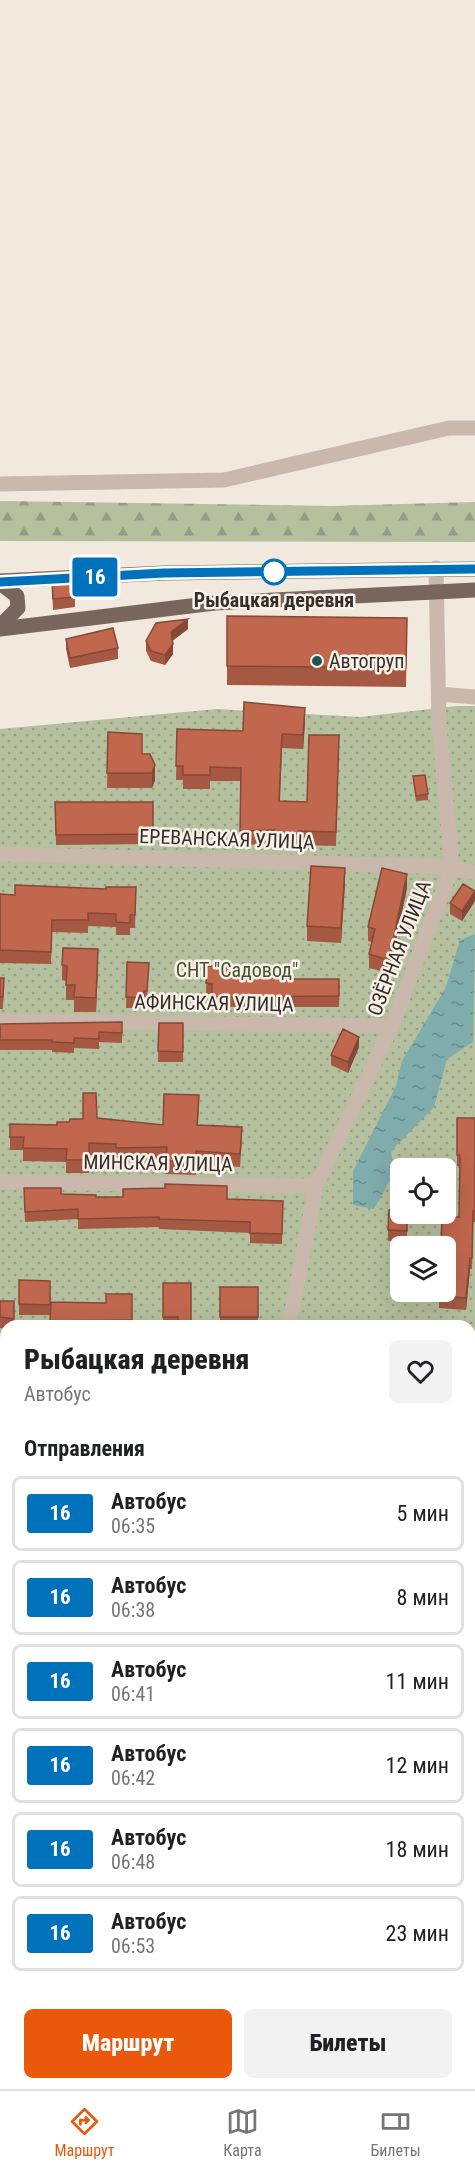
<!DOCTYPE html>
<html lang="ru">
<head>
<meta charset="utf-8">
<style>
	body { margin:0; font-family:"Roboto Condensed",sans-serif; background:#f2f2f2; color:#202124; height:100vh; display:flex; flex-direction:column; font-size:22px; white-space:nowrap }
	* { box-sizing:border-box; margin:0 }
	p { font-size:20px; color:#757577 }
	.icon { flex:none; width:33px; height:33px; fill:none; stroke:currentColor; stroke-width:2; stroke-linecap:round; stroke-linejoin:round }
	.map { position:relative; flex:1; overflow:hidden }
	.panel { position:absolute; left:0px; top:1320px; width:476px; height:770px; display:flex; flex-direction:column; background:#fff; border-radius:18px 18px 0 0; box-shadow:0 6px 24px #0002 }
	.panel>* { flex:none }
	.badge { padding:0 12px; border-radius:4px; font-size:21px; line-height:39px }
	.fabs { position:absolute; left:390px; top:1158px; display:grid; gap:12px }
	.fabs a { display:grid; place-items:center; width:66px; height:66px; border-radius:9px; background:#fff; box-shadow:0 6px 24px #0002; font-size:30px }
	.map>.badge { position:absolute; translate:-50% -50%; box-shadow:0 0 0 3px #fff }
	h2 { padding:0 24px; font-size:22px; line-height:54px }
	.round { display:grid; place-items:center; flex:none; width:63px; height:63px; border-radius:9px; background:#f2f2f2 }
	.summary { display:flex; align-items:center; justify-content:space-between; height:102px; padding:0 24px }
	h1 { font-size:28px; font-weight:800; line-height:45px }
	.primary-button { display:flex; gap:12px; margin-top:auto; padding:12px 24px }
	.primary-button a { flex:1; height:69px; border-radius:9px; background:#ea580c; color:#fff; font-size:24px; font-weight:800; line-height:69px; text-align:center }
	.primary-button a+a { background:#f2f2f2; color:#202124 }
	ul { padding:0; list-style:none }
	li { display:flex; align-items:center; gap:18px; height:75px; margin:0 12px 9px; padding:0 12px; border:3px solid #e0e0e0; border-radius:9px }
	li div { flex:1 }
	li b { display:block; font-size:22px }
	li em { font-style:normal }
	li .badge { min-width:66px; font-weight:700; text-align:center }
	.tabs { display:flex; justify-content:space-around; align-items:center; height:84px; border-top:2px solid #e0e0e0; background:#fff; font-size:16px; color:#757577 }
	.tabs a { display:grid; justify-items:center; gap:3px }
	.tabs .on { color:#ea580c }
	.map>svg:first-child { display:block }
</style>
</head>
<body>
<div class="map">
<svg width="475" height="2089" viewBox="0 0 475 2089">
	<defs>
		<pattern id="grass-dots" width="8" height="8" patternUnits="userSpaceOnUse" patternTransform="scale(1.5)"><rect width="8" height="8" fill="#b5c09f"/><path d="M2 2h.1M6 6h.1" fill="none" stroke="#949c82" stroke-width="1.8" stroke-linecap="round"/></pattern>
		<pattern id="forest-firs" width="22" height="20" patternUnits="userSpaceOnUse" patternTransform="scale(1.5)"><rect width="22" height="20" fill="#b5c09f"/><path d="M5 1l3.5 6h-7zM16 11l3.5 6h-7z" fill="#949c82"/></pattern>
		<pattern id="water-ripples" width="26" height="14" patternUnits="userSpaceOnUse" patternTransform="scale(1.5)"><rect width="26" height="14" fill="#7facad"/><path d="M2 4q2-2 4 0t4 0M15 11q2-2 4 0t4 0" fill="none" stroke="#698c8d"/></pattern>
	</defs>
	<rect width="100%" height="100%" fill="#f1e8de"/>
	<!-- grass -->
	<path fill="url(#grass-dots)" fill-rule="evenodd" d="M457 706H475V2089H0V729L217 709 360 717ZM400 1168H446V1214H400ZM400 1246H446V1292H400ZM6 1326H470V2084H6Z"/>
	<!-- forest -->
	<path fill="url(#forest-firs)" d="M0 501 331 506 475 502V542L0 541Z"/>
	<!-- water -->
	<path fill="url(#water-ripples)" d="M475 934 473 1042 447 1059 434 1107 391 1151 394 1173 374 1209 353 1205V1171L396 1086 402 1061 446 987 460 940Z"/>
	<g fill="none" stroke-linecap="round" stroke-linejoin="round">
		<!-- minor -->
		<path stroke="#c9b8ab" stroke-width="15" d="M0 484 224 480 449 428H475
			M439 694 475 697
			M0 854 452 867 475 873
			M0 1021 392 1026
			M0 1182 316 1186
			M289 1326 316 1186 392 1026 452 867 439 725 436 568
			M0 1338H6
			M0 1503H6
			M0 1666H6
			M0 1884H6
			M470 1885H475
			M470 2056 475 2049
			M28 2089 32 2084
			M236 2089 240 2084
			M443 2089 448 2084"/>
		<!-- major -->
		<path stroke="#78655c" stroke-width="15" d="M0 581 164 573 475 569
			M0 583 17 596 18 608 0 626
			M0 629 215 603 475 590"/>
	</g>
	<!-- wall -->
	<path fill="#a55943" d="M52 583 75 597V607L53 610Z
		M227 616 407 618 406 687 227 685Z
		M188 629 173 640V654L165 665 151 661 146 651V641Z
		M66 639 118 648V659L70 668 66 649Z
		M305 722 303 749 282 748 280 801 307 802 339 749 336 846 299 845V847H275V844L240 845 241 781H210V789H183V780H176L177 729 243 731Z
		M108 732 142 754 155 780 152 788H107Z
		M413 776 428 794V800L416 801Z
		M55 802H153V844L56 845Z
		M345 883 341 943 307 941V926Z
		M136 887 135 928H130V935H116V927L88 926V933L52 932 51 964 0 963V894L15 895Z
		M407 888 389 973 369 968V954L372 942 368 941V927Z
		M475 901 462 921 450 914V903Z
		M127 962 149 963 147 1002H144V1008H126Z
		M98 964 96 1012H74V1000H66V981L62 980V965Z
		M207 966 289 979H339V1007H212V994H206Z
		M0 978H4L3 1009H0Z
		M122 1022V1043L99 1042V1049L74 1048V1053L52 1052V1050H0V1024Z
		M159 1023H183V1062H158Z
		M359 1047 348 1073 331 1065V1055Z
		M199 1108 198 1125 242 1140 240 1167 196 1164V1175L166 1174V1160L116 1161V1157L89 1155V1173H66V1162L23 1161V1150H10V1124L57 1125 83 1119 97 1118 163 1125Z
		M457 1118H475V1222H473L472 1269H470L466 1310 439 1308V1292L459 1217 460 1166H457Z
		M24 1188 61 1194 96 1197 283 1201 282 1244 250 1243V1233L159 1229V1227L78 1229V1219L25 1222Z
		M407 1214V1242L388 1241V1230Z
		M19 1280 50 1281V1315H19Z
		M163 1283H191V1326H163Z
		M220 1287H258V1326H220Z
		M132 1294V1326H50L51 1302 106 1303Z
		M0 1301H14V1326H6V1329L0 1328Z
		M0 1445 6 1446V1492L0 1493Z
		M0 1535H6V1572H0Z
		M470 1567H475V1597L470 1596Z
		M0 1594H6V1646H0Z
		M470 1643H475V1680H470Z
		M0 1675H6V1723L0 1722Z
		M470 1754H475V1839H470Z
		M6 1805V1840L2 1839V1826Z
		M475 1994V2009L473 2007V1997Z
		M53 2084H68L63 2089H60Z
		M188 2084H226L221 2089H183Z
		M402 2084H435L430 2089H409Z"/>
	<!-- shaded-wall -->
	<path fill="#864837" d="M188 619V629L171 642V632Z
		M173 644V654L165 665V655Z
		M305 708V722L303 749V735Z
		M155 765V780L152 788V773Z
		M345 868V883L341 943V928Z
		M407 874V888L389 973V960Z
		M475 891V901L462 921V911Z
		M98 949V964L96 1012V998Z
		M359 1037V1047L348 1073V1062Z
		M470 1258V1269L466 1310V1298Z
		M475 1943V1954L470 1960V1950Z
		M63 2084H68L63 2089H62V2085Z
		M214 2084H217V2089H210Z
		M219 2084H226L221 2089H219Z
		M426 2084H435L430 2089H422Z"/>
	<!-- building -->
	<path fill="#c0674e" stroke="#864837" stroke-width="1.5" d="M73 581 75 597 53 599 52 583Z
		M227 616 407 618 406 668 227 666Z
		M188 619 171 632 173 644 165 655 151 651 146 641 156 623Z
		M113 628 118 648 70 658 66 639Z
		M244 702 305 708 303 735 282 734 279 801 307 802 309 735H339L336 832 299 831V834L275 833V830L240 831 241 768 210 767V775H183V766H176L177 729 243 731Z
		M108 732 142 734V754H150L155 765 152 773H107Z
		M425 775 428 794 416 796 413 776Z
		M55 802H153V834L56 835Z
		M311 866 345 868 341 928 307 926Z
		M382 868 407 874 389 960 369 954 375 929 368 927Z
		M463 884 475 891 462 911 450 903Z
		M15 885 106 889V887H136L135 915H130V923L116 922V914L88 913V920H52L51 952 0 950V894L15 895Z
		M63 948 98 949 96 998 74 997 75 985H66L67 966 62 965Z
		M127 962 149 963 147 991H144V998L126 997Z
		M207 966 289 970V979H339V996L212 997V984L206 983Z
		M0 978H4L3 997H0Z
		M122 1022V1033L99 1032V1039L74 1038V1043L52 1042V1040H0V1024Z
		M159 1023H183V1052L158 1051Z
		M343 1029 359 1037 348 1062 331 1055Z
		M83 1093H96L97 1118 163 1125 164 1094 199 1095 197 1125 242 1127 240 1154 196 1151V1162L166 1161 167 1147 116 1148V1144L89 1143V1160H66L67 1149 23 1148 24 1137H10V1124L57 1125V1122H69L70 1119H83Z
		M457 1118H475V1211H473L472 1258H470L466 1298 439 1296V1292H446V1246H441L442 1217H459L460 1155H457Z
		M165 1184 227 1186V1199L283 1201 282 1234 250 1233V1222L159 1219V1217L78 1219V1209L25 1212 24 1188H61V1194L96 1195V1197H123V1189L165 1188Z
		M389 1210 400 1211V1214H407V1231L388 1230Z
		M19 1280 50 1281V1305L19 1304Z
		M163 1283H191V1323H178V1317H163Z
		M220 1287H258V1317H220Z
		M106 1294H132V1320L50 1321 51 1302 106 1303Z
		M0 1301H14V1319L0 1317Z
		M0 1445 6 1446V1481H0Z
		M0 1535H6V1562H0Z
		M470 1567H475V1586H470Z
		M0 1594H6V1631H0Z
		M470 1643H475V1670H470Z
		M0 1675H6V1708L0 1707Z
		M470 1754H475V1828H470Z
		M6 1805V1826H2Z
		M475 1920V1943L470 1950V1926Z
		M136 2084H146L153 2089H131Z
		M188 2084H214L210 2089H183Z
		M268 2084H285L286 2085 283 2089H264Z
		M295 2084H331L338 2089H296L293 2086Z
		M415 2084H426L422 2089Z"/>
	<g fill="none" stroke-linecap="round" stroke-linejoin="round">
		<defs>
			<path id="line" d="M0 582 164 573 475 569"/>
		</defs>
		<!-- line casing -->
		<use href="#line" stroke="#fff" stroke-width="14"/>
		<!-- line -->
		<use href="#line" stroke="#0072bc" stroke-width="9"/>
	</g>
	<!-- markers -->
	<circle fill="#fff" stroke="#0072bc" stroke-width="3" cx="274" cy="572" r="12"/>
	<circle fill="#215457" stroke="#f9f2eb" stroke-width="2" cx="317" cy="661" r="6"/>
	<g text-anchor="middle" stroke-width="5" stroke-linejoin="round" paint-order="stroke">
		<!-- stop labels -->
		<g font-size="20" font-weight="bold" fill="#372e2a" stroke="#f9f2eb">
			<text x="274" y="607">Рыбацкая деревня</text>
		</g>
		<!-- poi labels -->
		<g font-size="20" fill="#372e2a" stroke="#f9f2eb" text-anchor="start">
			<text x="329" y="668">Автогруп</text>
		</g>
		<!-- street labels -->
		<g font-size="20" fill="#372e2a" stroke="#f9f2eb">
			<text transform="translate(227 839) rotate(2)" y="7">ЕРЕВАНСКАЯ УЛИЦА</text>
			<text transform="translate(399 948) rotate(-69)" y="7">ОЗЁРНАЯ УЛИЦА</text>
			<text transform="translate(214 1003) rotate(1)" y="7">АФИНСКАЯ УЛИЦА</text>
			<text transform="translate(158 1163) rotate(1)" y="7">МИНСКАЯ УЛИЦА</text>
		</g>
		<!-- park labels -->
		<g font-size="20" fill="#47542f" stroke="#f9f2eb">
			<text x="237" y="977">СНТ "Садовод"</text>
		</g>
	</g>
</svg>
<div class="fabs">
<a><svg class="icon" aria-label="locate" viewBox="0 0 24 24"><circle cx="12" cy="12" r="6"/><path d="M12 2v4M12 18v4M2 12h4M18 12h4"/></svg></a>
<a><svg class="icon" aria-label="layers" viewBox="0 0 24 24"><path d="M12 4l9 5-9 5-9-5zM3 14l9 5 9-5"/></svg></a>
</div>
<b class="badge" style="left:95px;top:577px;background:#0072bc;color:#fff">16</b>
<section class="panel">
<div class="summary"><div><h1>Рыбацкая деревня</h1><p>Автобус</p></div><a class="round"><svg class="icon" aria-label="heart" viewBox="0 0 24 24"><path d="M12 20l-8-8c-3-5 5-10 8-4 3-6 11-1 8 4z"/></svg></a></div>
<h2>Отправления</h2>
<ul>
<li><span class="badge" style="background:#0072bc;color:#fff">16</span><div><b>Автобус</b><p>06:35</p></div><em>5 мин</em></li>
<li><span class="badge" style="background:#0072bc;color:#fff">16</span><div><b>Автобус</b><p>06:38</p></div><em>8 мин</em></li>
<li><span class="badge" style="background:#0072bc;color:#fff">16</span><div><b>Автобус</b><p>06:41</p></div><em>11 мин</em></li>
<li><span class="badge" style="background:#0072bc;color:#fff">16</span><div><b>Автобус</b><p>06:42</p></div><em>12 мин</em></li>
<li><span class="badge" style="background:#0072bc;color:#fff">16</span><div><b>Автобус</b><p>06:48</p></div><em>18 мин</em></li>
<li><span class="badge" style="background:#0072bc;color:#fff">16</span><div><b>Автобус</b><p>06:53</p></div><em>23 мин</em></li>
</ul>
<div class="primary-button"><a>Маршрут</a><a>Билеты</a></div>
</section>
</div>
<nav class="tabs">
<a class="on"><svg class="icon" aria-label="directions" viewBox="0 0 24 24"><path d="M12 3l9 9-9 9-9-9zM9 14v-3h6M13 9l2 2-2 2"/></svg>Маршрут</a>
<a><svg class="icon" aria-label="map" viewBox="0 0 24 24"><path d="M3 6l6-2 6 2 6-2v14l-6 2-6-2-6 2zM9 4v14M15 6v14"/></svg>Карта</a>
<a><svg class="icon" aria-label="tickets" viewBox="0 0 24 24"><path d="M3 7h18v10H3zM15 7v10"/></svg>Билеты</a>
</nav>
</body>
</html>
